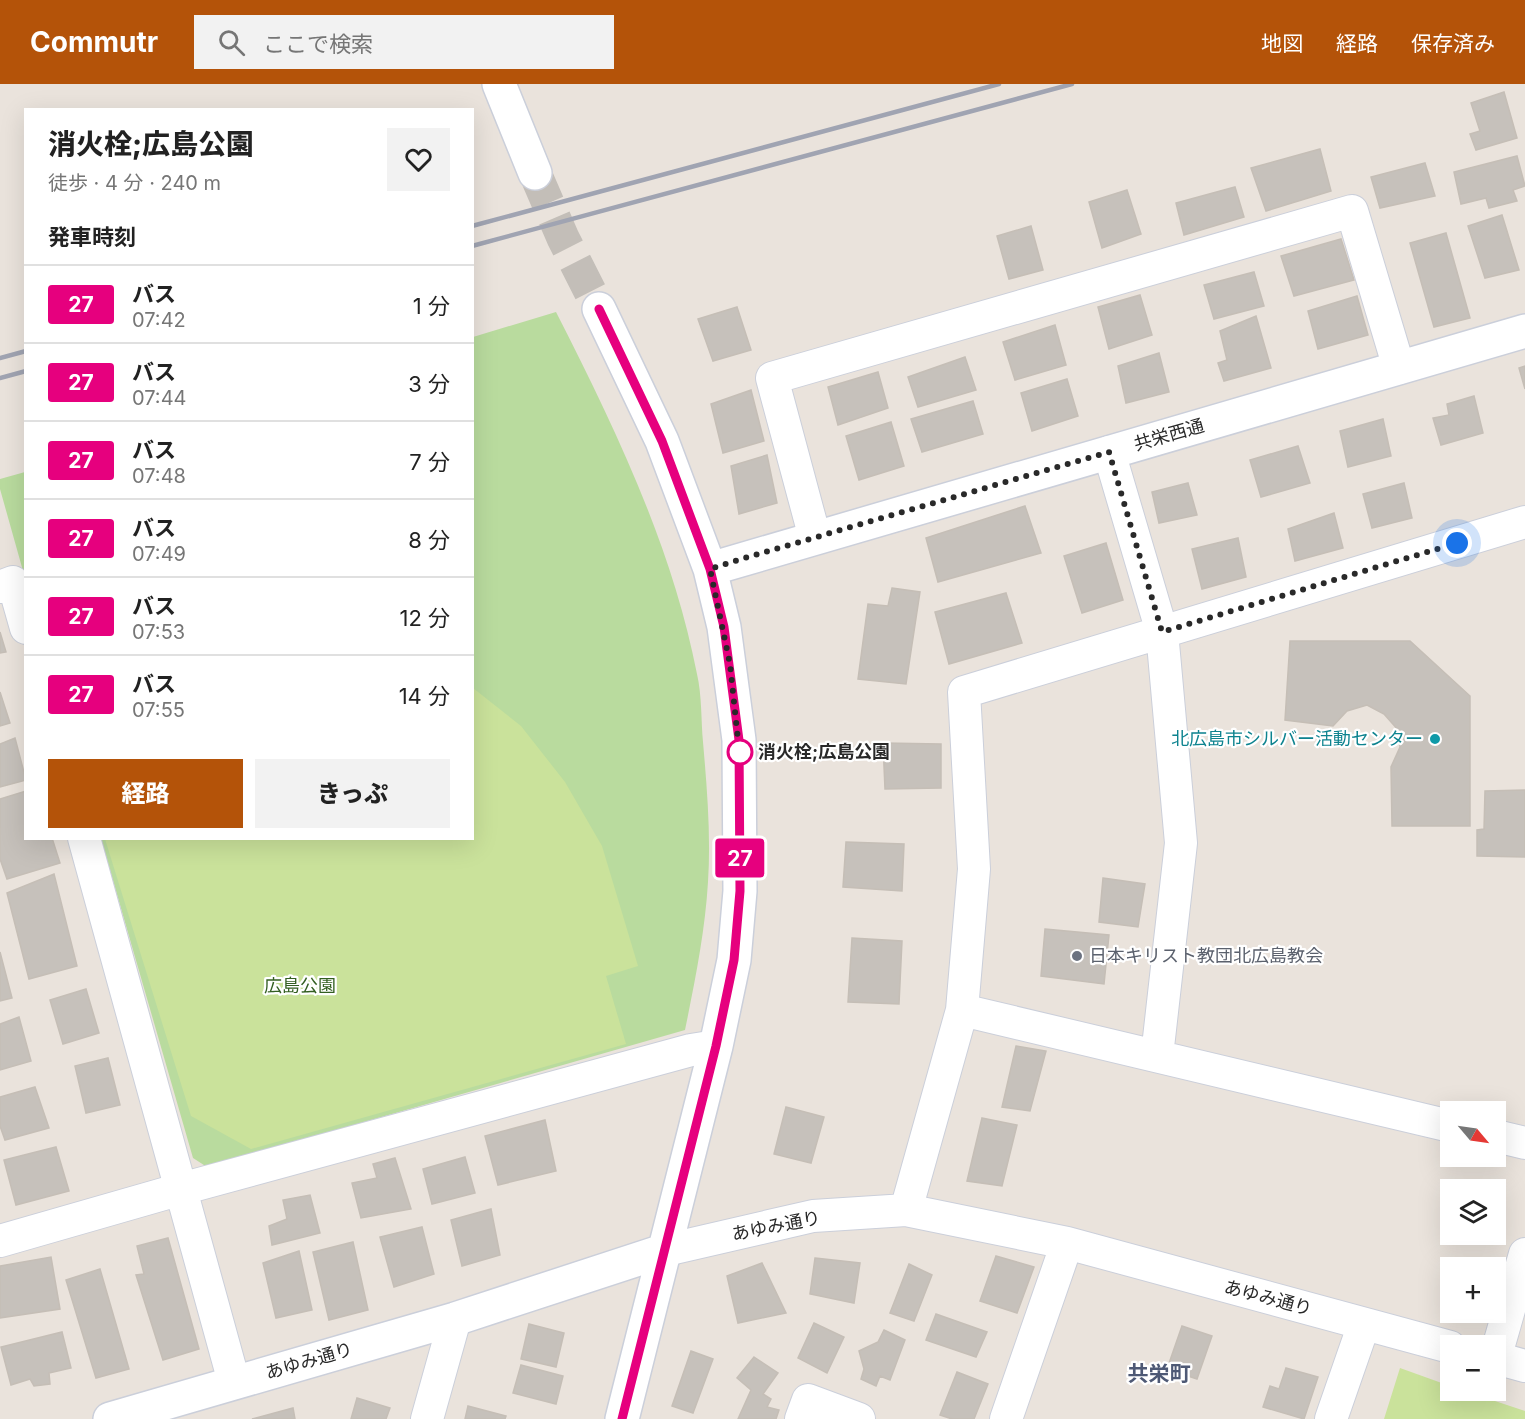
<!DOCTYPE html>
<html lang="ja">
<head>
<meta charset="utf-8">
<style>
	body { margin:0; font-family:Inter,"Noto Sans JP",sans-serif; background:#f2f2f2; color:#222; height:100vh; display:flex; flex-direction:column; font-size:22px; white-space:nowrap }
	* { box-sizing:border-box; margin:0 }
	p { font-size:20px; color:#767676 }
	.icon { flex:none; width:33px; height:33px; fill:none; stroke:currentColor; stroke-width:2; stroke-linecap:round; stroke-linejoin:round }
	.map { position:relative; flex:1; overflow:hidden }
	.panel { position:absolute; left:24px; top:24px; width:450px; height:732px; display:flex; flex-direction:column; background:#fff; border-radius:0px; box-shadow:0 6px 24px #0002 }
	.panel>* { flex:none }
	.badge { padding:0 12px; border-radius:4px; font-size:21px; line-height:39px }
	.needle { width:39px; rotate:119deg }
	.buttons { position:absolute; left:1440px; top:1017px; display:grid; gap:12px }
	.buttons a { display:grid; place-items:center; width:66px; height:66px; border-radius:0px; background:#fff; box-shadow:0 6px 24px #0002; font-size:30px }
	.you { position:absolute; width:30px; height:30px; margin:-15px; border:4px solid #fff; border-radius:50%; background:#1a73e8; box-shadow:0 0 0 9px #1a73e833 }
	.map>.badge { position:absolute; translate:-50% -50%; box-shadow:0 0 0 3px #fff }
	h2 { padding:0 24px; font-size:22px; line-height:54px }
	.round { display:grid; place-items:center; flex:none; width:63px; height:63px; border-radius:0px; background:#f2f2f2 }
	.head { display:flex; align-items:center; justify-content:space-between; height:102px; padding:0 24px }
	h1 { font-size:28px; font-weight:800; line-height:45px }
	.action { display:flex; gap:12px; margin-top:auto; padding:12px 24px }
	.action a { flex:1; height:69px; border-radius:0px; background:#b45309; color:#fff; font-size:24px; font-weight:800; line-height:69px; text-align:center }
	.action a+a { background:#f2f2f2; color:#222 }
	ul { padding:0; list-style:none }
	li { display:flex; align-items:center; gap:18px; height:78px; padding:0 24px; border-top:2px solid #e0e0e0 }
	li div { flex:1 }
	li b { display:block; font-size:22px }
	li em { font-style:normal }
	li .badge { min-width:66px; font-weight:700; text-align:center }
	header { display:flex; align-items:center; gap:36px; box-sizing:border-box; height:84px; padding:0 30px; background:#b45309; color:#fff }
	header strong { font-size:28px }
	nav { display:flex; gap:33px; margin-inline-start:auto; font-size:21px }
	.search { width:420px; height:54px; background:#f2f2f2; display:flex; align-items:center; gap:15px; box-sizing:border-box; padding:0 21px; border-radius:0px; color:#767676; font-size:22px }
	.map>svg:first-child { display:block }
</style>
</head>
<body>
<header>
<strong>Commutr</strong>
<div class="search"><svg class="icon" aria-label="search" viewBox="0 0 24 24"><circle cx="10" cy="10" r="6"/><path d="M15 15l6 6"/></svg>ここで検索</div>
<nav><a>地図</a><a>経路</a><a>保存済み</a></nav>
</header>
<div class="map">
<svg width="1525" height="1335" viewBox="0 0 1525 1335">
	<rect width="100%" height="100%" fill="#eae3dc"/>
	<!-- green -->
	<path fill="#b9db9e" d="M556 228C615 344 672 462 697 590 702 612 701 636 703 658 707 704 711 752 708 798 705 848 695 897 685 946L207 1083 193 1074 101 755 472 754 473 253Z
		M25 388V494L0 405V395Z"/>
	<!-- pitch -->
	<path fill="#cae29b" d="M473 604 521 642 565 698 602 762 638 882 606 892 626 960 251 1065 191 1032 105 755 472 754Z
		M1400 1284 1450 1302V1306L1465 1307 1525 1327V1335H1384Z"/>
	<!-- building -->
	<path fill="#c6c1bb" stroke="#c5beb6" stroke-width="1.5" d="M1504 8 1517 54 1476 66 1470 50 1480 47 1471 19Z
		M1320 65 1331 107 1266 127 1251 84Z
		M1517 72 1525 102 1513 106 1517 117 1489 124 1486 114 1461 120 1454 88Z
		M1425 79 1435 112 1380 124 1371 93Z
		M1235 103 1244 133 1184 151 1176 119Z
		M1127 106 1141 150 1102 164 1089 118Z
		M1502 131 1519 186 1485 194 1468 142Z
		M1031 142 1043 186 1009 195 997 152Z
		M1446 149 1470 234 1434 243 1410 159Z
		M1341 155 1354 196 1294 212 1281 172Z
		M1254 188 1264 222 1214 235 1204 201Z
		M1140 211 1152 251 1109 265 1098 223Z
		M1357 212 1368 251 1318 265 1308 227Z
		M737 223 751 266 713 277 698 235Z
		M1256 232 1271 284 1224 297 1218 279 1227 276 1220 247Z
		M1055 241 1066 281 1015 296 1003 258Z
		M1159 269 1169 308 1126 319 1118 282Z
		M965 273 976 306 918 323 908 293Z
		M1525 282V305L1519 284Z
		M878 288 888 324 838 341 828 303Z
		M1067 295 1078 332 1032 347 1021 309Z
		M751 306 764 357 723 369 711 320Z
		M1474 312 1483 349 1441 361 1433 334 1449 331 1447 320Z
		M973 317 983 350 922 368 911 335Z
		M1383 335 1391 372 1348 383 1340 347Z
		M891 338 904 382 859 396 846 352Z
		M1298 362 1310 399 1261 413 1250 376Z
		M767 371 777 419 739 430 731 382Z
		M1188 399 1197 431 1159 439 1152 408Z
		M1404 399 1412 434 1372 444 1363 410Z
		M1025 422 1041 469 938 498 926 454Z
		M1334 429 1343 464 1295 477 1288 445Z
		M1238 454 1246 493 1202 505 1192 465Z
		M1106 459 1123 516 1082 529 1064 472Z
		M892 504 920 508 906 600 858 595 868 520 888 522Z
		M1006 509 1022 559 949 580 935 528Z
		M0 548 6 568 0 569Z
		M1290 557H1410L1470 612V742H1392L1391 683 1400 663 1399 647 1384 630 1367 621 1347 627 1333 642 1285 636Z
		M0 608 10 639 0 642Z
		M15 654 26 696 0 703V660Z
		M883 659 941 660V704L885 705Z
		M1525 706V773L1477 772V746L1484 745 1485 707Z
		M26 707V754H52L60 779 7 795 0 775V715Z
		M846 758 904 760 902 807 843 803Z
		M54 790 77 882 29 895 7 809Z
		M1103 794 1145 800 1138 843 1099 838Z
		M1045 845 1109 851 1104 900 1041 892Z
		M852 854 902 857 899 920 848 918Z
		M0 868 12 914 0 917Z
		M86 905 99 949 63 960 50 916Z
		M19 933 31 977 0 986V940Z
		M1016 962 1046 967 1030 1027 1002 1023Z
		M108 974 120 1021 86 1029 75 982Z
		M35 1003 49 1044 5 1056 0 1042V1013Z
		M786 1023 824 1033 811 1079 774 1070Z
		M982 1034 1017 1041 1002 1102 967 1097Z
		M545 1036 556 1087 498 1101 485 1052Z
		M56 1063 69 1107 16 1121 4 1076Z
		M465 1073 475 1109 432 1120 423 1085Z
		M395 1074 411 1125 361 1134 352 1099 377 1094 373 1080Z
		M310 1111 320 1149 272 1161 269 1142 287 1135 283 1116Z
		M491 1125 500 1171 462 1182 451 1136Z
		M422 1143 434 1190 394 1203 380 1153Z
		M168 1154 199 1265 163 1276 136 1191 144 1190 137 1162Z
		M353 1158 368 1226 329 1236 313 1168Z
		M299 1167 312 1226 276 1234 263 1179Z
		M996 1172 1034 1183 1017 1229 980 1217Z
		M51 1173 60 1225 0 1234V1182Z
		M815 1174 860 1179 854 1219 810 1210Z
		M762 1179 786 1229 738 1239 727 1192Z
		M909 1180 932 1191 914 1237 890 1229Z
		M100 1185 129 1285 96 1294 66 1196Z
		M936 1230 987 1248 976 1273 926 1256Z
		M814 1239 844 1253 827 1289 798 1274Z
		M529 1240 564 1249 556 1283 521 1275Z
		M1182 1242 1212 1252 1197 1295 1167 1285Z
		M884 1246 905 1256 890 1296 880 1292 876 1302 861 1295 864 1285 859 1267 878 1258Z
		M62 1248 71 1284 49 1289 50 1300 34 1302 30 1295 11 1301 1 1263Z
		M691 1267 713 1275 693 1329 672 1322Z
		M754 1273 778 1289 763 1310 771 1315 767 1323 779 1326 776 1335H738L751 1306 737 1294Z
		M521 1281 563 1292 556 1320 513 1309Z
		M1286 1284 1318 1293 1304 1335 1263 1323 1270 1302 1279 1305Z
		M957 1288 988 1300 974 1335H952L940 1331Z
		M357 1314 390 1324 386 1335H351Z
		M468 1322 506 1332 505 1335H465Z
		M293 1324 295 1335H252Z"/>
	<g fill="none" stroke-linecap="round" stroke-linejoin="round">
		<!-- secondary-tunnel -->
		<path stroke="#c3beb8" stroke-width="33" stroke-dasharray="33 16" stroke-linecap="butt" d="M535 89 563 154 599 225"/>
		<defs>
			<path id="street" d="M1109 368 1162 548 1181 759 1157 972
				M815 454 772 294 1352 127 1399 284
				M0 503 13 498 26 544
				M84 754 234 1298
				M962 926 1450 1042
				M1496 1052 1525 1059
				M906 1126 962 926 974 785 964 608 1525 438
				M0 1157 181 1105 691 966 716 962
				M666 1166 813 1132 906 1126 1067 1159 1450 1263
				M1496 1271 1525 1170
				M1496 1274 1525 1282
				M427 1335 455 1235
				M801 1335 808 1316 859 1335
				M1006 1335 1067 1159
				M1331 1335 1364 1240"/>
			<path id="secondary" d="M499 0 535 89
				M599 225 662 357 710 485 724 543 739 656 740 807 734 876 716 962 622 1335
				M710 485 1525 247
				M110 1335 455 1235 666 1166"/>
		</defs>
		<!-- street casing -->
		<use href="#street" stroke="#cbcfda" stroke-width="34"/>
		<!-- secondary casing -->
		<use href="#secondary" stroke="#cbcfda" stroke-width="36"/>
		<!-- street -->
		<use href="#street" stroke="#fff" stroke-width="32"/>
		<!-- secondary -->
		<use href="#secondary" stroke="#fff" stroke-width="33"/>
		<!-- rail -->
		<path stroke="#a0a4b2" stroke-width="4.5" d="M472 142 999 0
			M472 162 1072 0
			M0 274 26 267
			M0 294 26 287"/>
	</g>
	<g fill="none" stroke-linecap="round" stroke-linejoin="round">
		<defs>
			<path id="line" d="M599 225 662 357 710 485 724 543 739 656 740 807 734 876 716 962 622 1335"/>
		</defs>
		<!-- line casing -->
		<use href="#line" stroke="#fff" stroke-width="14"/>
		<!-- line -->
		<use href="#line" stroke="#e6007e" stroke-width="9"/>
		<!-- walk -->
		<path stroke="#292929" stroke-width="6" stroke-dasharray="0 10.8" d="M740 668V675L730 580 710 485 741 475 1109 368 1162 548 1457 459"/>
	</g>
	<!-- markers -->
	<circle fill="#0f9aa8" stroke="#fff" stroke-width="2" cx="1435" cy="655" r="6"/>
	<circle fill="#fff" stroke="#e6007e" stroke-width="3" cx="740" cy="668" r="12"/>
	<circle fill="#6b7280" stroke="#fff" stroke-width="2" cx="1077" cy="872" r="6"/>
	<g text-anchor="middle" stroke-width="4.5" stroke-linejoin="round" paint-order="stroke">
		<!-- street labels -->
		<g font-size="18" fill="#292929" stroke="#fff">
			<text transform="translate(1169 351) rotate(-16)" y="6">共栄西通</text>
			<text transform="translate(776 1142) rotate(-11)" y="6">あゆみ通り</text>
			<text transform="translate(1268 1214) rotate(15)" y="6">あゆみ通り</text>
			<text transform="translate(309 1277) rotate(-16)" y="6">あゆみ通り</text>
		</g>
		<!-- culture labels -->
		<g font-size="18" fill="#0d838f" stroke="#fff" text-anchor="end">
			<text x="1423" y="661">北広島市シルバー活動センター</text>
		</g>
		<!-- stop labels -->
		<g font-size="18" font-weight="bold" fill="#292929" stroke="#fff" text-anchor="start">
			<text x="758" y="674">消火栓;広島公園</text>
		</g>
		<!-- worship labels -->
		<g font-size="18" fill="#5b616d" stroke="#fff" text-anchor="start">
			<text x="1089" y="878">日本キリスト教団北広島教会</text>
		</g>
		<!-- park labels -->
		<g font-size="18" fill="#335f21" stroke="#fff">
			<text x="300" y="908">広島公園</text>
		</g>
		<!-- quarter labels -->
		<g font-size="21" font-weight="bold" fill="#4e5975" stroke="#fff">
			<text x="1159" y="1297">共栄町</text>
		</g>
	</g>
</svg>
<div class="buttons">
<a><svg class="needle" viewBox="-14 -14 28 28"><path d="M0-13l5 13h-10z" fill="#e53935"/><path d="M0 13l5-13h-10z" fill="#767676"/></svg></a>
<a><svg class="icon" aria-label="layers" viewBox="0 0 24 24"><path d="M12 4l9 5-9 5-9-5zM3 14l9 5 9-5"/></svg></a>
<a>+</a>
<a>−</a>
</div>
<div class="you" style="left:1457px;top:459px"></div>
<b class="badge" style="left:740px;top:774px;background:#e6007e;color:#fff">27</b>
<section class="panel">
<div class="head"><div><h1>消火栓;広島公園</h1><p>徒歩 · 4 分 · 240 m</p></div><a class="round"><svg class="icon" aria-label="heart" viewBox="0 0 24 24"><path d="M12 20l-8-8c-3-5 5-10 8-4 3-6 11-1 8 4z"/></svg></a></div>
<h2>発車時刻</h2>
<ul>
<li><span class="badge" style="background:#e6007e;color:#fff">27</span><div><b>バス</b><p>07:42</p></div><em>1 分</em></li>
<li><span class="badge" style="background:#e6007e;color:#fff">27</span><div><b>バス</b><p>07:44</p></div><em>3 分</em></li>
<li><span class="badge" style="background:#e6007e;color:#fff">27</span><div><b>バス</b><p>07:48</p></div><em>7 分</em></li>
<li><span class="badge" style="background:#e6007e;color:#fff">27</span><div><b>バス</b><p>07:49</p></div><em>8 分</em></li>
<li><span class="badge" style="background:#e6007e;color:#fff">27</span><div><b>バス</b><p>07:53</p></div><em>12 分</em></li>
<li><span class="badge" style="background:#e6007e;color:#fff">27</span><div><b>バス</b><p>07:55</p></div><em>14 分</em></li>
</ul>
<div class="action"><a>経路</a><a>きっぷ</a></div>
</section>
</div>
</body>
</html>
